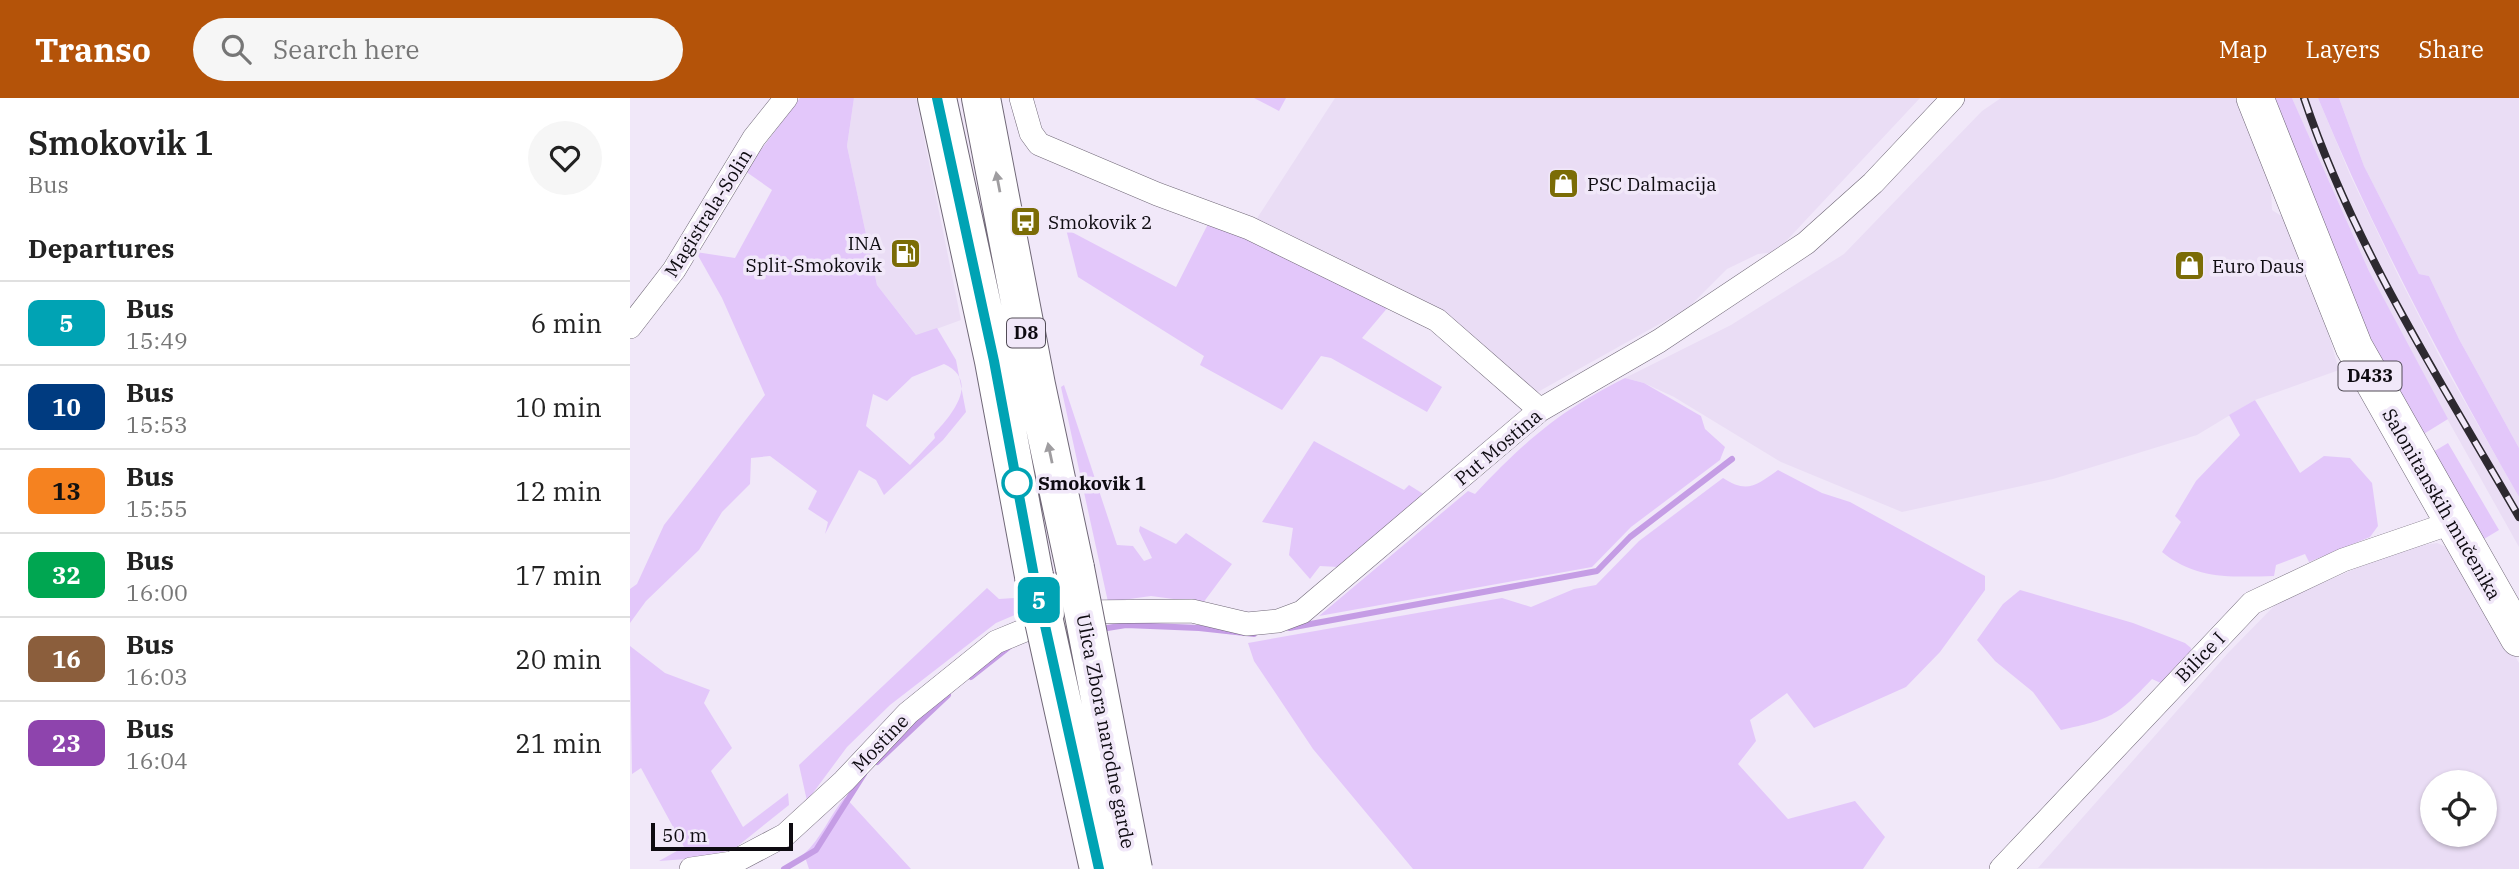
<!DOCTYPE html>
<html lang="en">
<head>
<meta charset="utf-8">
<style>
	body { margin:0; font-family:"IBM Plex Serif",serif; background:#f6f6f6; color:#222; height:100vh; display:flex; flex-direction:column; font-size:26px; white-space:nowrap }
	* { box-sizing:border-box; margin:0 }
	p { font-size:23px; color:#767676 }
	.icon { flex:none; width:38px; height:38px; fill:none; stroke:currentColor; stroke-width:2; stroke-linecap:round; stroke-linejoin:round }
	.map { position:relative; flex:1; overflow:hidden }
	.side { display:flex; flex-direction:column; background:#fff; width:630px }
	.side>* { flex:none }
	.badge { padding:0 14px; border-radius:10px; font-size:24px; line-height:46px }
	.fabs { position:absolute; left:1790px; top:672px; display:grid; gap:14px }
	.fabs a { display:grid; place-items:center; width:77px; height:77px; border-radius:50%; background:#fff; box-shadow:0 2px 5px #0004; font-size:35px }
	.scale { position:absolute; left:21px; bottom:18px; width:142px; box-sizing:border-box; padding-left:7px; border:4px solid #0e0b11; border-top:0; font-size:19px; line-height:24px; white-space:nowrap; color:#0e0b11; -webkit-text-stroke:5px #f1e8f9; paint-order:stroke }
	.map>.badge { position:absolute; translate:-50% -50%; box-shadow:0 0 0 4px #fff }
	h2 { padding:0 28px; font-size:26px; line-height:63px }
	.round { display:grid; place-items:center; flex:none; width:74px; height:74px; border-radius:37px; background:#f6f6f6 }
	.overview { display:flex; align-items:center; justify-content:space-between; height:119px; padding:0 28px }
	h1 { font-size:33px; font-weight:600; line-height:52px }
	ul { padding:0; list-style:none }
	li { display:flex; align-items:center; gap:21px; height:84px; padding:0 28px; border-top:2px solid #e0e0e0 }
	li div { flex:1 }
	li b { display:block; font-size:26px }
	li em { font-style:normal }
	li .badge { min-width:77px; font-weight:700; text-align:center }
	header { display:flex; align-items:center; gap:42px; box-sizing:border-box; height:98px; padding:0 35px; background:#b45309; color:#fff }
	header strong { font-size:33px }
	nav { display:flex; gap:38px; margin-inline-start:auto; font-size:24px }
	.search { width:490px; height:63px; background:#f6f6f6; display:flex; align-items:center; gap:18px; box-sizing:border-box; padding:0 24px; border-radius:38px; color:#767676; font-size:26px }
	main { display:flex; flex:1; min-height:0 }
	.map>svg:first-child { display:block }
</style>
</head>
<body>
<header>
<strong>Transo</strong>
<div class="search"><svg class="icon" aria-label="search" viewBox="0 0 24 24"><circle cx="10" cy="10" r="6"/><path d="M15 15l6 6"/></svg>Search here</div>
<nav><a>Map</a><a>Layers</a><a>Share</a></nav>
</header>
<main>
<section class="side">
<div class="overview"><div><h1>Smokovik 1</h1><p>Bus</p></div><a class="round"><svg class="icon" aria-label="heart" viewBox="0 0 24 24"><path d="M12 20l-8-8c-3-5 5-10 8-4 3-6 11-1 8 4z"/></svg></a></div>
<h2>Departures</h2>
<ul>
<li><span class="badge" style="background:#00a3b4;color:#fff">5</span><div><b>Bus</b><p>15:49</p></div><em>6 min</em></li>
<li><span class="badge" style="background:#003b80;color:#fff">10</span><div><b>Bus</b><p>15:53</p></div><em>10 min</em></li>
<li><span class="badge" style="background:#f58220;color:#111">13</span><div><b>Bus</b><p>15:55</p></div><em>12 min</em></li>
<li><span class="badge" style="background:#00a651;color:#fff">32</span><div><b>Bus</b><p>16:00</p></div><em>17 min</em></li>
<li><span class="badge" style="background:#8b5e3c;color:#fff">16</span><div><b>Bus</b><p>16:03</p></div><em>20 min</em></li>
<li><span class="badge" style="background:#8e44ad;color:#fff">23</span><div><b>Bus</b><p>16:04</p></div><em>21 min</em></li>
</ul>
</section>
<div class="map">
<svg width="1889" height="771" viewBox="0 0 1889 771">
	<rect width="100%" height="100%" fill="#f1e8f9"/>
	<!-- built -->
	<path fill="#eaddf5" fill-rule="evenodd" d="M224 0H286L331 222 287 238 247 187 217 48Z
		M705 0H1290L1146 154 1128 156 1097 171 1058 210 906 295 624 125Z
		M1371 0H1607L1641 90 1642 112 1656 121 1694 221 1709 272 1625 302 1567 337 1423 381 1272 414 1151 364 1044 299 1014 285 995 280 1101 227 1214 156 1352 13Z
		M1662 0H1688L1721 79 1768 177 1815 269 1889 399V449L1786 265 1739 173Z
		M1709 0H1889V350L1829 241 1799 178 1789 176 1734 68Z
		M1807 445 1823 452 1889 565V771L1408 770 1598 555 1647 505 1727 470 1787 448ZM1802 684H1855V737H1802Z"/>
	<!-- green -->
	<path fill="#e3c7fa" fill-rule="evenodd" d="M170 0H224L217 48 247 187 286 237 307 230 326 262 336 314 313 342 254 397 246 382 229 372 195 436 198 424 178 411 187 393 140 358 121 360 120 386 92 414 69 452 16 503 0 525V491L7 486 34 427 135 297 92 200 66 154 105 160 142 92 115 73ZM314 266C351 283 321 318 304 336L305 340 280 367 236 328 243 296 257 303 282 279Z
		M624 0H656L649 13Z
		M1637 0H1662L1739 173 1818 321 1792 337 1708 178Z
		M1688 0H1709L1734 68 1789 176 1799 178 1829 241 1889 350V399C1815 269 1745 138 1688 0Z
		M578 126 615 137 759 208 732 240 812 289 797 314 701 260 691 258 652 312 570 267 574 258 448 179 436 131 546 189Z
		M995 280 1014 285 1071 318 1075 331 1095 349 1090 362 1001 429 962 469 689 518 838 393 845 396C895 343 929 313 995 280Z
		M434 287 487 447 503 448 514 463 522 460 509 433 510 428 546 446 556 435 602 466 573 505 521 498 478 504 431 289Z
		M1625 302 1670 375 1694 358 1720 360 1742 385 1748 428 1740 439 1679 464 1675 456 1646 467 1644 478C1602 479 1566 482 1532 454L1551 424 1545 418 1566 383 1610 337 1599 317Z
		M684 343 774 392 779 387 795 397 708 469 690 468 680 481 659 457 663 430 632 424Z
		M1818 345 1869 432 1854 441 1803 354Z
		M1148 372 1192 395 1220 404 1355 478V492L1310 554 1276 589 1184 630 1157 595 1120 622 1126 643 1108 666 1158 721 1225 703 1255 739 1233 771H783L683 651 624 563 618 545 872 500 901 509 944 491 966 487 1009 443 1093 380C1117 396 1127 387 1148 372Z
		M357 490 369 501 384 500 387 516 366 525 260 607 217 649 177 703 169 667Z
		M1390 492 1503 525 1555 545 1561 550 1562 558 1535 587 1522 581C1486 619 1481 621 1431 632L1403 594 1365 563 1347 542 1373 506Z
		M0 548 35 575 80 592 74 605 102 650 81 673 113 729 158 695 159 707 104 751 70 760 29 763 54 749 11 670 2 676Z
		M215 699 281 771H179L174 756C191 741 200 717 215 699Z"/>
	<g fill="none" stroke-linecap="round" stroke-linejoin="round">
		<!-- stream -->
		<path stroke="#c59de5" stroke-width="6" d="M659 530 967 473 1000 439 1102 361
			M471 531 496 527 569 530 624 536
			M341 579 379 549
			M247 664 318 597
			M154 771 186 752 234 676"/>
		<defs>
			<path id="minor" d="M391 0 401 35 409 46 527 96 619 130 807 222 910 312
				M0 229 44 172 124 40 156 0
				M61 771 102 765 155 737 214 683 278 615 366 544 439 514 562 513 617 526 648 523 672 514 910 312 1029 243 1176 145 1243 85 1323 0
				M1371 771 1622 505 1713 462 1821 425"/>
			<path id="primary" d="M1625 0 1724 249 1889 540"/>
			<path id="trunk" d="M307 0 364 263 404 478
				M351 0 406 287 445 470"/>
		</defs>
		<!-- minor casing -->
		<use href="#minor" stroke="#706877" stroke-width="24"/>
		<!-- primary casing -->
		<use href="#primary" stroke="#706877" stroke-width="38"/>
		<!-- trunk casing -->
		<use href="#trunk" stroke="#706877" stroke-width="40"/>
		<!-- minor -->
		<use href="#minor" stroke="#fff" stroke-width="23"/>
		<!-- primary -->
		<use href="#primary" stroke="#fff" stroke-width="37"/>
		<!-- trunk -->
		<use href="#trunk" stroke="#fff" stroke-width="38"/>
		<defs>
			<path id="rail" d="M1674 0C1724 149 1811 284 1889 419"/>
		</defs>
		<!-- rail casing -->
		<use href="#rail" stroke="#2d2930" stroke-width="8"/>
		<!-- rail -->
		<use href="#rail" stroke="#f1e8f9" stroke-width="5" stroke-dasharray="16" stroke-linecap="butt"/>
		<defs>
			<path id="trunk-bridge" d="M445 470 503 771
				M404 478 469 771"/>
		</defs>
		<!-- trunk-bridge casing -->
		<use href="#trunk-bridge" stroke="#706877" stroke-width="40" stroke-linecap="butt"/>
		<!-- trunk-bridge -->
		<use href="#trunk-bridge" stroke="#fff" stroke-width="38"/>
	</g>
	<!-- one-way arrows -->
	<defs><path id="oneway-solid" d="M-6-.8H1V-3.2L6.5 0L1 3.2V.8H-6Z" transform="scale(1.75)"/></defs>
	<g fill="#9f9da0">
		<use href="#oneway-solid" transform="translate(368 84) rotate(-101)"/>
		<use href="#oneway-solid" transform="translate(420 355) rotate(-102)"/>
	</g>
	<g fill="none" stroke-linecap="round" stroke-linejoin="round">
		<defs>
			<path id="line" d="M307 0 364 263 404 478 469 771"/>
		</defs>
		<!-- line casing -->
		<use href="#line" stroke="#fff" stroke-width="16"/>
		<!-- line -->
		<use href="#line" stroke="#00a3b4" stroke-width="10"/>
	</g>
	<!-- icons -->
	<defs>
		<symbol id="shop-square" viewBox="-11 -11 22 22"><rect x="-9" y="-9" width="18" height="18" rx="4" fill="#7b6c06" stroke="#f1e8f9"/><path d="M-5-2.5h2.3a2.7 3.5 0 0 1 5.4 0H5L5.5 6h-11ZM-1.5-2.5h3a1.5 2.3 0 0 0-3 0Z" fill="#fff"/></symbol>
		<symbol id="bus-square" viewBox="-11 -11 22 22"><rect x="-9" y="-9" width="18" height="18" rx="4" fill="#7b6c06" stroke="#f1e8f9"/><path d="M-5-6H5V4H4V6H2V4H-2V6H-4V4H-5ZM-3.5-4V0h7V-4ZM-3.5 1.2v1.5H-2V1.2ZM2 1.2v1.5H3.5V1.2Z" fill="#fff"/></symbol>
		<symbol id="fuel-square" viewBox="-11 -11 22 22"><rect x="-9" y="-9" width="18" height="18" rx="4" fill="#7b6c06" stroke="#f1e8f9"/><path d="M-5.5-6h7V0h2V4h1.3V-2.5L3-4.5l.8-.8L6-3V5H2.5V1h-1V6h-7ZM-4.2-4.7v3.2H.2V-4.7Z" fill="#fff"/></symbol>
	</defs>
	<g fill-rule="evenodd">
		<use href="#shop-square" x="916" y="68" width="35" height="35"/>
		<use href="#bus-square" x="378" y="106" width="35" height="35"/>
		<use href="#fuel-square" x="258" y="138" width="35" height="35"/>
		<use href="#shop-square" x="1542" y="150" width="35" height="35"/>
	</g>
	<!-- markers -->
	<circle fill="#fff" stroke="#00a3b4" stroke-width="3.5" cx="387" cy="385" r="14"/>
	<g text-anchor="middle" stroke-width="7" stroke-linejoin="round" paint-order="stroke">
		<!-- shield labels -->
		<g fill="#f1e8f9" stroke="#524d57" stroke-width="2">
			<rect x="377" y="220.5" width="38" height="29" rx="5"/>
			<rect x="1708.5" y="263.5" width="63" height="29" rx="5"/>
		</g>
		<g font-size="18" font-weight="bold" fill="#0e0b11">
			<text x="396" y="241">D8</text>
			<text x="1740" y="284">D433</text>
		</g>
		<!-- poi labels -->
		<g font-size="19" fill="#0e0b11" stroke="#f1e8f9" text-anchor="start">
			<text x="957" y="93">PSC Dalmacija</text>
			<text x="418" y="131">Smokovik 2</text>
			<text x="252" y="152" text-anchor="end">INA<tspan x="252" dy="22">Split-Smokovik</tspan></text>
			<text x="1582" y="175">Euro Daus</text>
		</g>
		<!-- street labels -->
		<g font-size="19" fill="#0e0b11" stroke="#f1e8f9">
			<text transform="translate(78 115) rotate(-58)" y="7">Magistrala-Solin</text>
			<text transform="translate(868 349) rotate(-40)" y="7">Put Mostina</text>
			<text transform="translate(1812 406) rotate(60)" y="7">Salonitanskih mučenika</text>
			<text transform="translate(1570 559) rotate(-46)" y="7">Bilice I</text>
			<text transform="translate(476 633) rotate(79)" y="7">Ulica Zbora narodne garde</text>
			<text transform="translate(250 645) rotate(-46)" y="7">Mostine</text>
		</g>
		<!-- stop labels -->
		<g font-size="19" font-weight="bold" fill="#0e0b11" stroke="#f1e8f9" text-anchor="start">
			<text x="408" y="392">Smokovik 1</text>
		</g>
	</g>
</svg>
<div class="fabs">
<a><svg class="icon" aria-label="locate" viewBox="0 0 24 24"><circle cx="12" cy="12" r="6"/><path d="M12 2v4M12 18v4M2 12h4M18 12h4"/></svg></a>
</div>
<div class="scale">50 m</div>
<b class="badge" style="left:409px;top:502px;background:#00a3b4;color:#fff">5</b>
</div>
</main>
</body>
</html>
